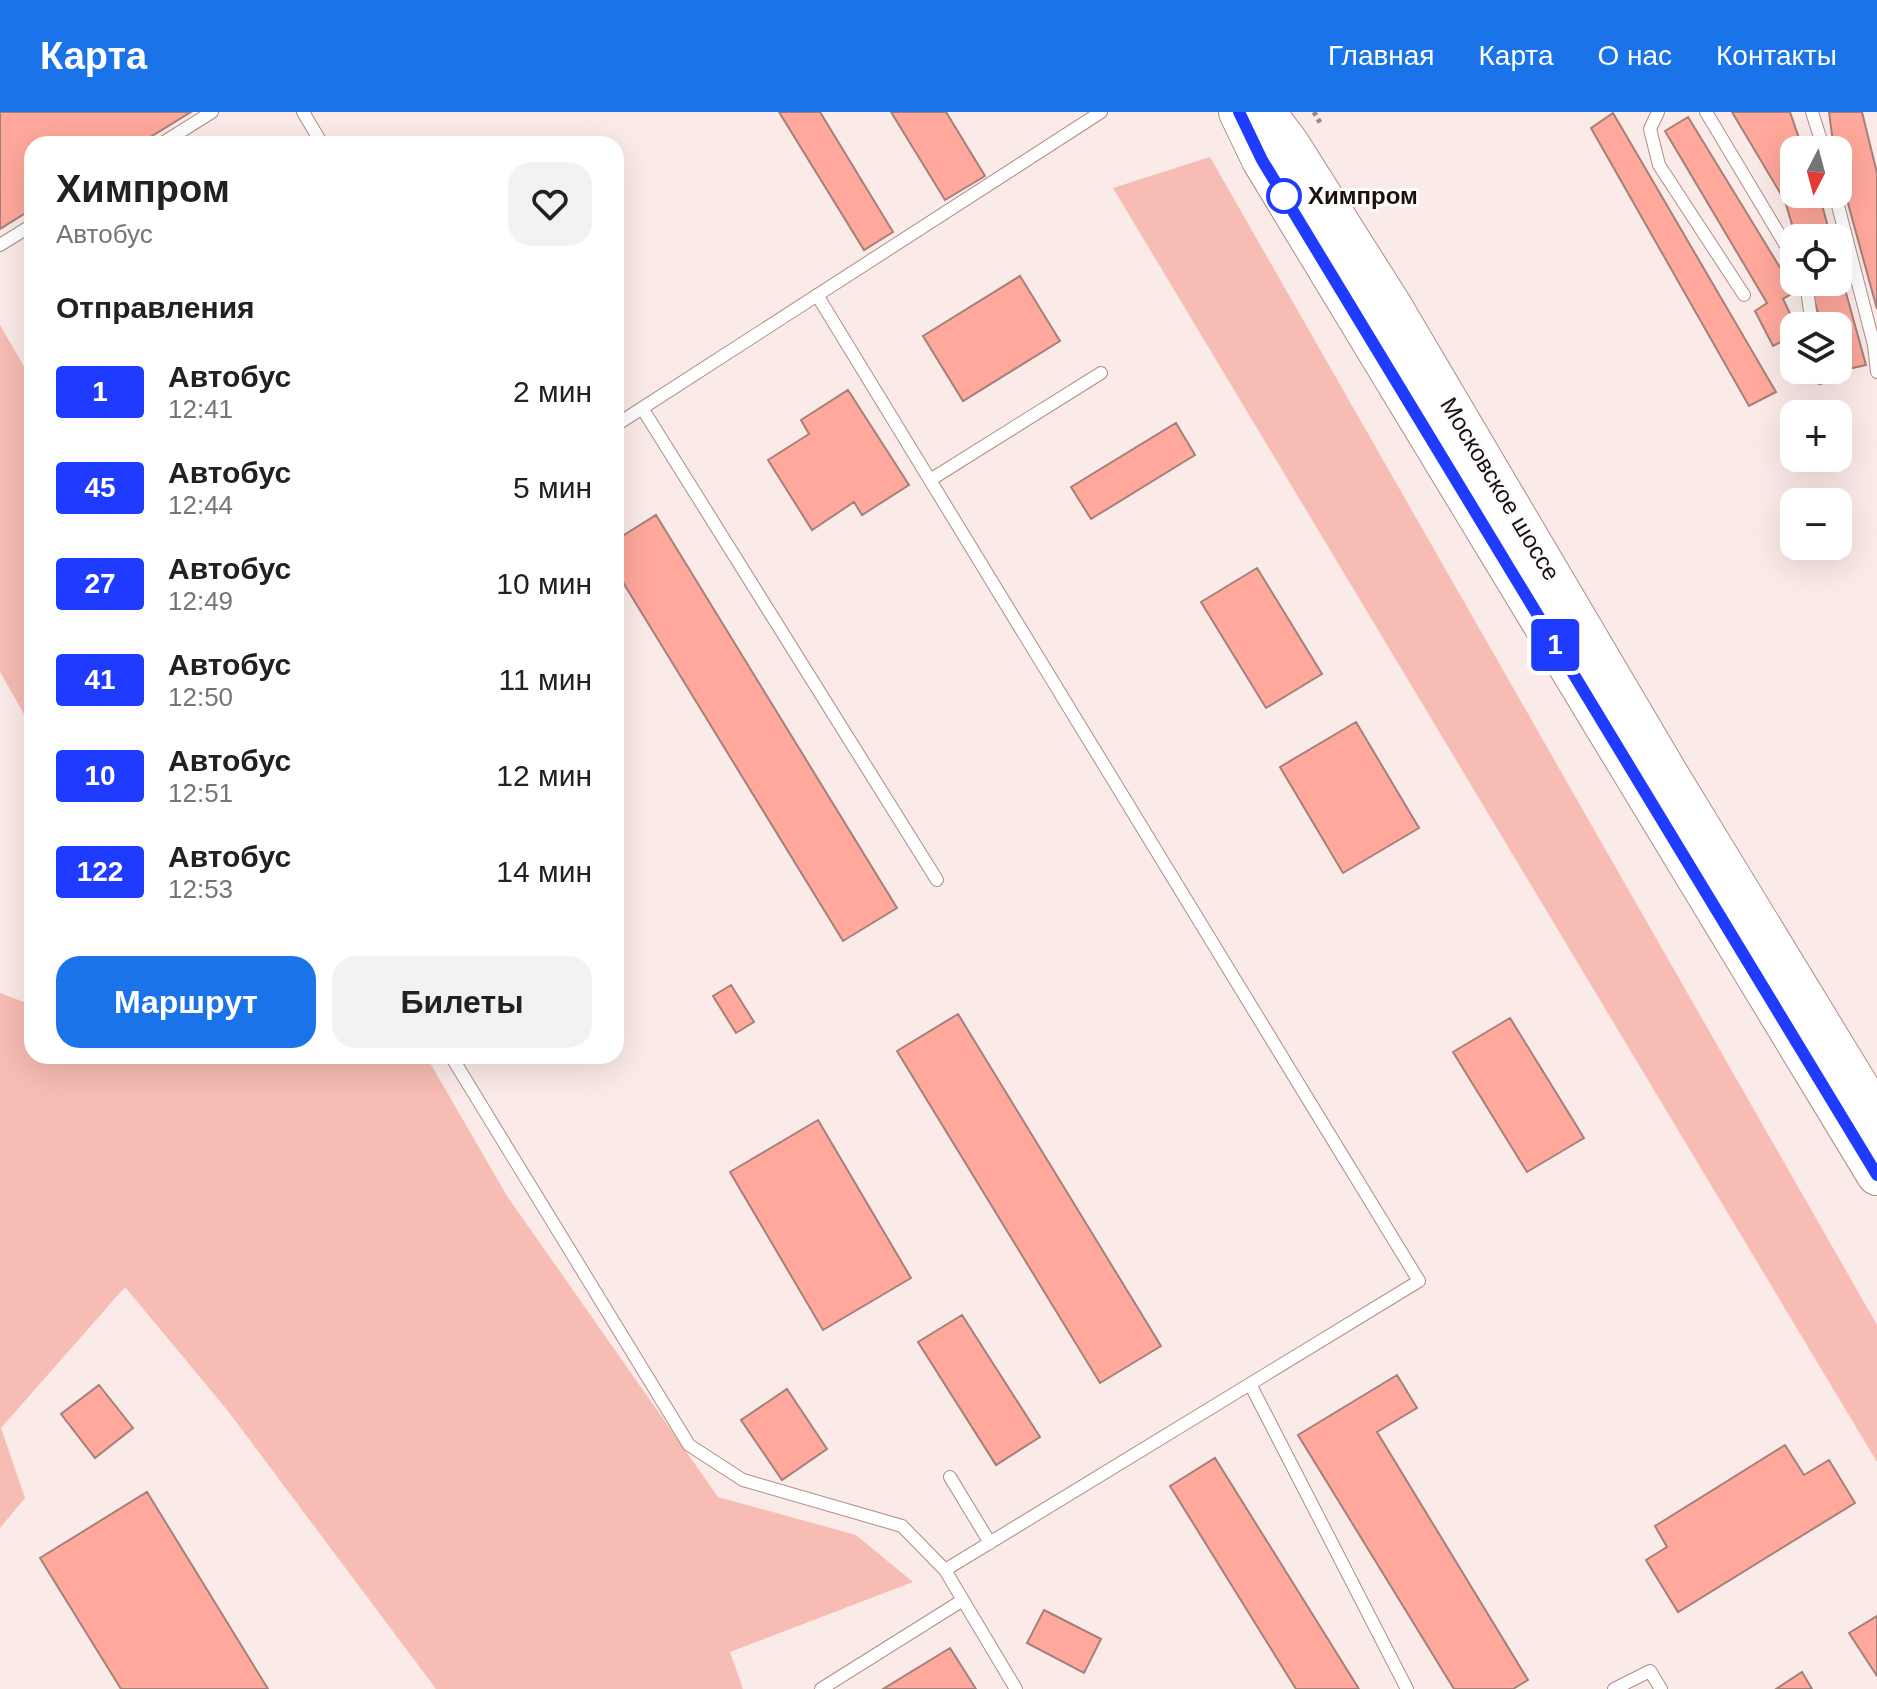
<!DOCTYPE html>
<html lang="ru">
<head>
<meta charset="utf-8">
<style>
	body { margin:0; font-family:Arial,sans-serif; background:#f2f2f2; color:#202124; height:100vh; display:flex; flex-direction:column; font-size:30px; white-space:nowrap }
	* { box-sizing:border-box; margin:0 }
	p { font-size:26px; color:#757577 }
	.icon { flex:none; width:44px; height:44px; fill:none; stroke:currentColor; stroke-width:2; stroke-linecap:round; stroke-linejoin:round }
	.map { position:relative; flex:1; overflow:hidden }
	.sheet { position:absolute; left:24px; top:24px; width:600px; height:928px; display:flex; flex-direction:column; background:#fff; border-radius:24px; box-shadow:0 8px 32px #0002 }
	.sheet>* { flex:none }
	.badge { padding:0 16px; border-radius:6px; font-size:28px; line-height:52px }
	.needle { width:52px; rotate:186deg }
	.tools { position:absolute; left:1780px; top:24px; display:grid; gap:16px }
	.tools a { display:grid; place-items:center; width:72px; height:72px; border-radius:16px; background:#fff; box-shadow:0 8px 32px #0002; font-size:40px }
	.map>.badge { position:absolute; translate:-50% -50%; box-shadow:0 0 0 4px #fff }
	h2 { padding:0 32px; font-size:30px; line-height:72px }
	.round { display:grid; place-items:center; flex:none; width:84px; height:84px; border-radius:24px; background:#f2f2f2 }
	.head { display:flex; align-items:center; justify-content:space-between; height:136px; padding:0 32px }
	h1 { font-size:38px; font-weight:800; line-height:60px }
	.cta { display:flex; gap:16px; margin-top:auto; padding:16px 32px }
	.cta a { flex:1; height:92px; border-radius:24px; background:#1a73e8; color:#fff; font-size:32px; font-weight:800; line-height:92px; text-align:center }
	.cta a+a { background:#f2f2f2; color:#202124 }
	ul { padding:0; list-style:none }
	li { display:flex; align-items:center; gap:24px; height:96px; padding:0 32px }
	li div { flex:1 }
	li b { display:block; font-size:30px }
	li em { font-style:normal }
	li .badge { min-width:88px; font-weight:700; text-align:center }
	header { display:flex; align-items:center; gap:48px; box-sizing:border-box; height:112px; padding:0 40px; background:#1a73e8; color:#fff }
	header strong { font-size:38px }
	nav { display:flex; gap:44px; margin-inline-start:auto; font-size:28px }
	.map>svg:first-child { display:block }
</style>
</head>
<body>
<header>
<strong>Карта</strong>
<nav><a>Главная</a><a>Карта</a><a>О нас</a><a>Контакты</a></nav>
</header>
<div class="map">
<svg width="1877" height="1577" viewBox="0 0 1877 1577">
	<rect width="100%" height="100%" fill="#fbebe8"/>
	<!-- green -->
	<path fill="#f7bcb3" d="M1210 45 1877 1213V1350L1113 76Z
		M0 213 32 268V616L0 560Z
		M0 881 32 893V944H426L507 1084 718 1385 856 1423 913 1470 730 1540 743 1577H436L228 1299 125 1175 1 1316 25 1386 0 1416Z"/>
	<!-- building -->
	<path fill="#ffa89b" stroke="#a4807a" stroke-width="2" d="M0 0H191L139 32H32V97L0 117Z
		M779 0H820L893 120 864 138Z
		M891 0H946L985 64 945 88Z
		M1732 0H1790L1803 38H1794V82H1819L1831 126H1796L1785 89Z
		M1829 0H1862L1877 61V197L1838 55V38H1834Z
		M1613 1 1776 280 1749 294 1591 16Z
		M1688 5 1795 180 1783 187 1796 214H1794V223L1773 234 1755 199 1767 191 1665 19Z
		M1838 152 1866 253 1835 260V258H1838V214H1822L1809 170H1838Z
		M1020 164 1060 229 963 289 923 224Z
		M848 278 909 373 862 403 854 390 812 418 768 348 809 322 801 308Z
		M1176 311 1195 343 1091 407 1071 375Z
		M656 403 897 796 843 829 616 459V428Z
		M1257 456 1322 562 1266 596 1201 490Z
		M1356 610 1419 716 1343 761 1280 655Z
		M731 873 754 910 736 921 713 884Z
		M958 902 1161 1234 1100 1271 897 939Z
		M1510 906 1584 1026 1527 1060 1453 940Z
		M818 1008 911 1166 823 1218 730 1060Z
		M962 1203 1040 1325 996 1353 918 1230Z
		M1397 1263 1417 1296 1377 1320 1528 1568 1513 1577H1454L1298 1323Z
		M99 1273 133 1316 95 1346 61 1302Z
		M787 1277 827 1337 782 1368 741 1308Z
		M1785 1333 1804 1363 1829 1348 1855 1391 1678 1500 1646 1448 1667 1435 1655 1414Z
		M1215 1346 1359 1577H1296L1170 1374Z
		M147 1380 268 1577H121L40 1446Z
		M1044 1498 1101 1527 1084 1561 1027 1531Z
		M1877 1504V1564L1849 1521Z
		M950 1536 976 1577H883Z
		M1802 1560 1812 1577H1776Z"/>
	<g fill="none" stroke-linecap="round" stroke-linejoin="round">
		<defs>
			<path id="service" d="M303 0 322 32
				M1658 0 1650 17 1659 53 1744 183
				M1706 0 1794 147
				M1812 0 1824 38
				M161 32 212 0
				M1835 82 1874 233 1877 260
				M0 133 32 113
				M1806 170 1812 214
				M817 183 1419 1169 945 1458
				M1819 258 1820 266
				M642 296 937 768
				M616 313 1101 0
				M930 368 1101 261
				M451 944 689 1333 743 1368 902 1414 945 1458 1016 1577
				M1250 1272 1407 1577
				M950 1365 990 1431
				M821 1577 963 1488
				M1614 1577 1650 1559 1661 1577"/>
			<path id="primary" d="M1239 0 1262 48 1877 1063
				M1265 0 1289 32 1391 193 1669 664 1877 1005"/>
		</defs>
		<!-- service casing -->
		<use href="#service" stroke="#b08c86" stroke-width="14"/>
		<!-- primary casing -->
		<use href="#primary" stroke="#b08c86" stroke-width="42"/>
		<!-- path -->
		<path stroke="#998b88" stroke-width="5" stroke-dasharray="4 4" stroke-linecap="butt" d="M1314 0 1322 14"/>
		<!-- service -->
		<use href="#service" stroke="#fff" stroke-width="12"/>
		<!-- primary -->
		<use href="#primary" stroke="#fff" stroke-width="40"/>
	</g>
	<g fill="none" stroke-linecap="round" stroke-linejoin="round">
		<defs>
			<path id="line" d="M1239 0 1262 48 1877 1063"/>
		</defs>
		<!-- line casing -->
		<use href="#line" stroke="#fff" stroke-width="18"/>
		<!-- line -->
		<use href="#line" stroke="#1f3bff" stroke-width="12"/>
	</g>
	<!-- markers -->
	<circle fill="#fff" stroke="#1f3bff" stroke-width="4" cx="1284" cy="84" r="16"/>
	<g text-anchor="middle" stroke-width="6" stroke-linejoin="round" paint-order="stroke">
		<!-- stop labels -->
		<g font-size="24" font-weight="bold" fill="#1c0f0d" stroke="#fcfcfc" text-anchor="start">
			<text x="1308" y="92">Химпром</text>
		</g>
		<!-- street labels -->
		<g font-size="24" fill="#1c0f0d" stroke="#fcfcfc">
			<text transform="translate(1500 377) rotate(59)" y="8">Московское шоссе</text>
		</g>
	</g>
</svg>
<div class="tools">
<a><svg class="needle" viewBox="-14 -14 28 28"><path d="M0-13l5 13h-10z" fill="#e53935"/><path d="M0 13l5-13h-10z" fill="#757577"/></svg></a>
<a><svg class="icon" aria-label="locate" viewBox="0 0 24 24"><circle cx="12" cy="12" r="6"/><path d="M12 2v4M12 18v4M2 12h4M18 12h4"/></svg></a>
<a><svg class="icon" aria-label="layers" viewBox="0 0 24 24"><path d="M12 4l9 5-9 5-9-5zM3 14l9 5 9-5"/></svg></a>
<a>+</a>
<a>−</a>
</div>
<b class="badge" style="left:1555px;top:533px;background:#1f3bff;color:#fff">1</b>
<section class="sheet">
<div class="head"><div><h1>Химпром</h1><p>Автобус</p></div><a class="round"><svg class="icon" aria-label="heart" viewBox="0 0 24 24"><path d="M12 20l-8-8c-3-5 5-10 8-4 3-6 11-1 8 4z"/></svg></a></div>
<h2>Отправления</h2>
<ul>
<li><span class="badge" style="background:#1f3bff;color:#fff">1</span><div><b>Автобус</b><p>12:41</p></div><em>2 мин</em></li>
<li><span class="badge" style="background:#1f3bff;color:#fff">45</span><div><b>Автобус</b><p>12:44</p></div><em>5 мин</em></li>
<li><span class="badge" style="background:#1f3bff;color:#fff">27</span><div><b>Автобус</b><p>12:49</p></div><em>10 мин</em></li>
<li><span class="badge" style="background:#1f3bff;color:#fff">41</span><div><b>Автобус</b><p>12:50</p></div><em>11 мин</em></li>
<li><span class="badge" style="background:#1f3bff;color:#fff">10</span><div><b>Автобус</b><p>12:51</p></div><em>12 мин</em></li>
<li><span class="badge" style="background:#1f3bff;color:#fff">122</span><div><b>Автобус</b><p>12:53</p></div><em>14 мин</em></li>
</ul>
<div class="cta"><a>Маршрут</a><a>Билеты</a></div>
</section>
</div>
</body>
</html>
